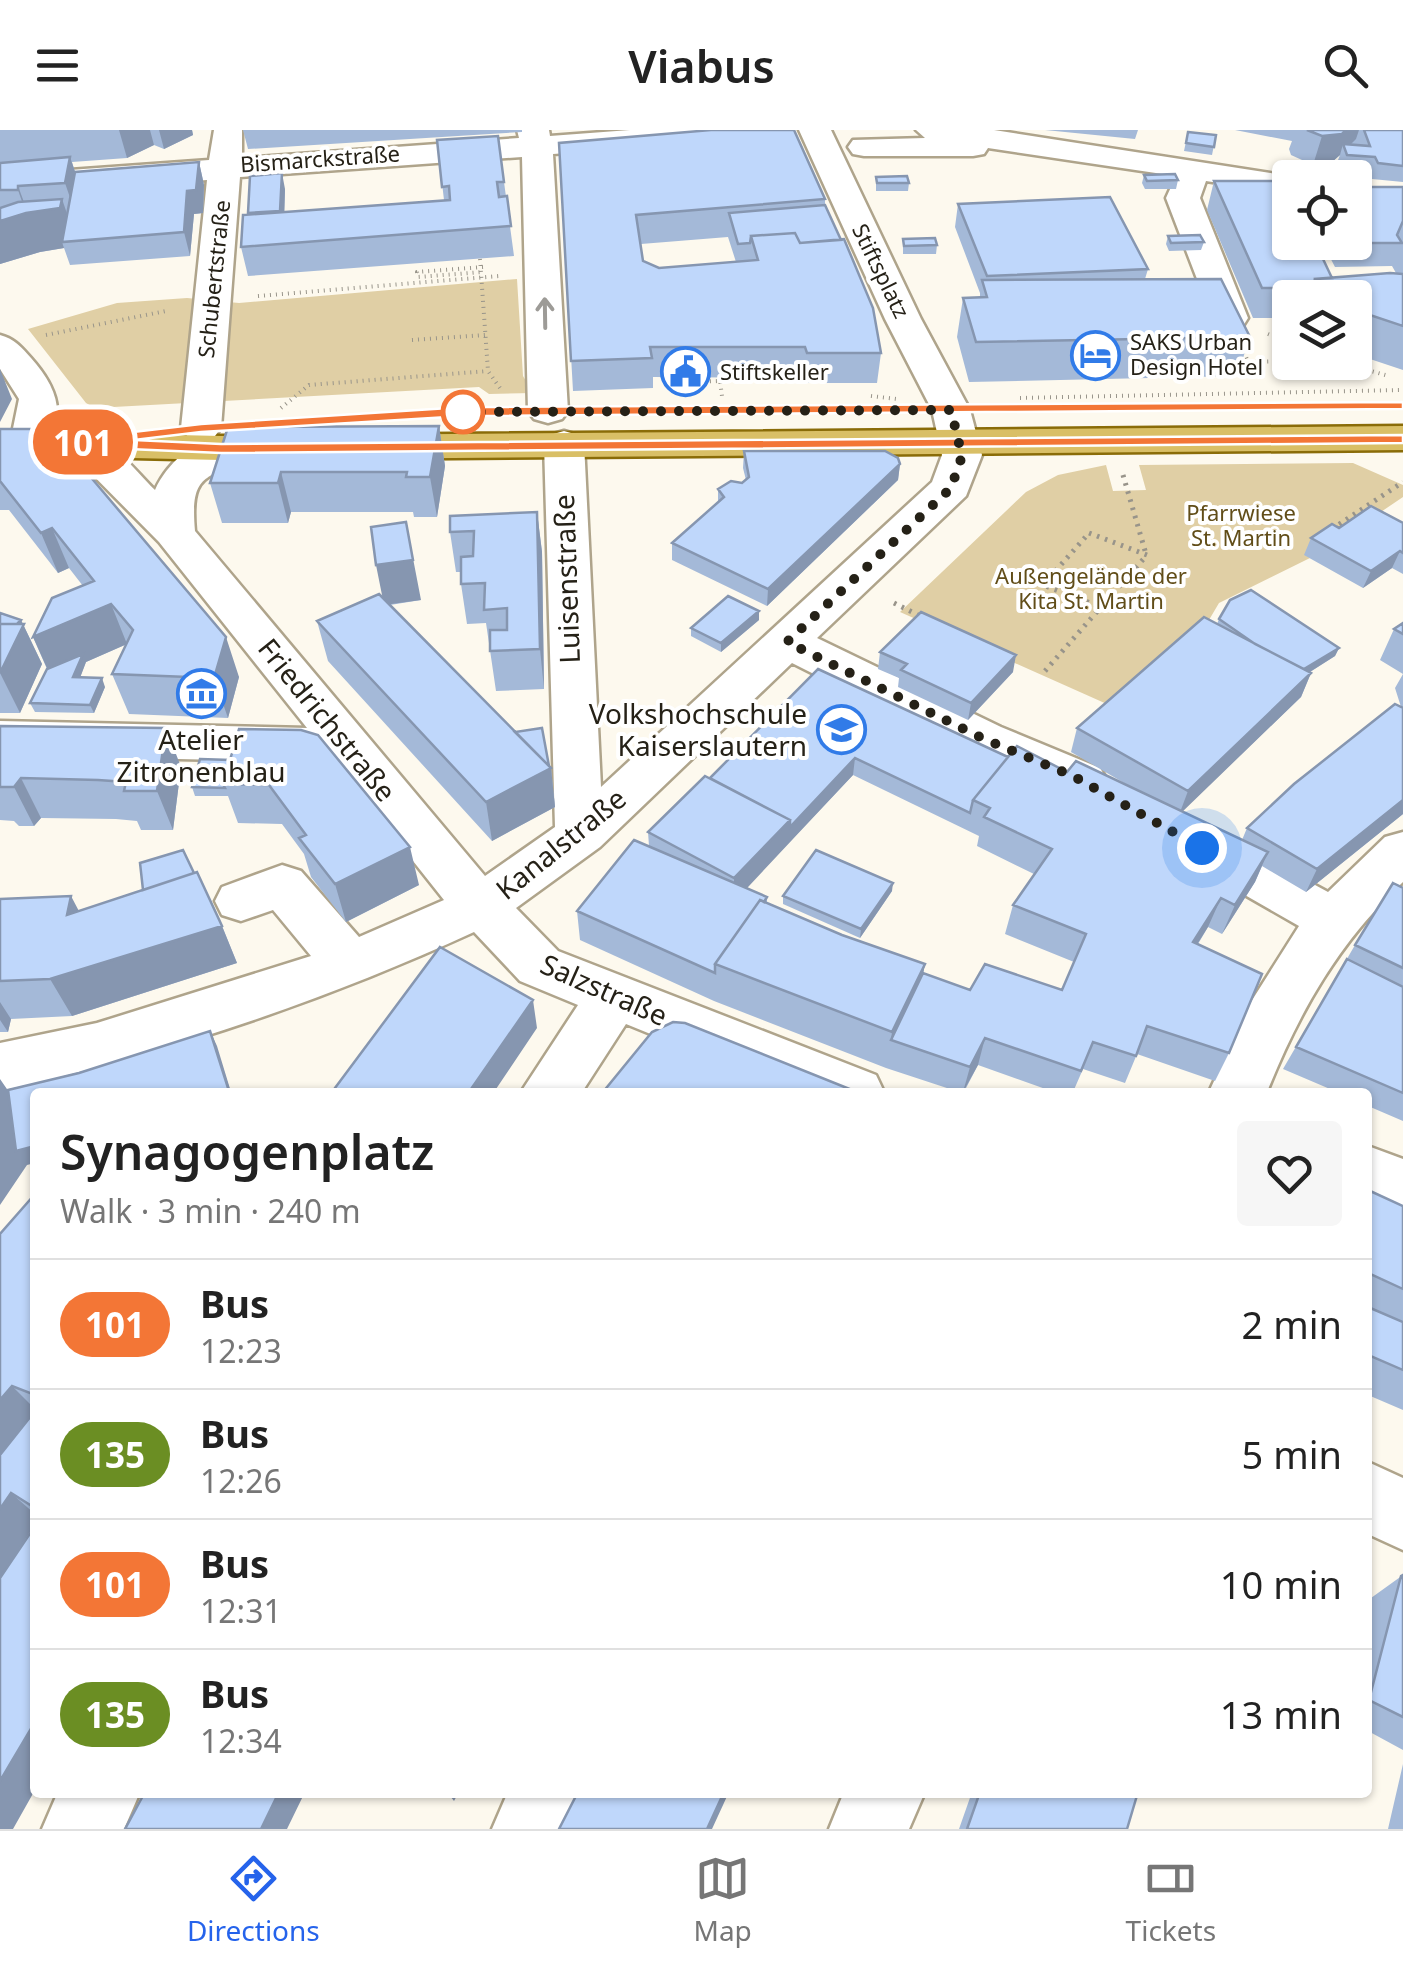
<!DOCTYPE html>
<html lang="en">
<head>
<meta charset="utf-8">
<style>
	body { margin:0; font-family:"Noto Sans",sans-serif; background:#f6f6f6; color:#222; height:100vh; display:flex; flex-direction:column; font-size:38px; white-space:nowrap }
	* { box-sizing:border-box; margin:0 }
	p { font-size:32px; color:#767676 }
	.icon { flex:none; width:55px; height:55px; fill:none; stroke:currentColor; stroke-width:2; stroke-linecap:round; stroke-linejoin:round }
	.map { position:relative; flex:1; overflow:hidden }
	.sheet { position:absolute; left:30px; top:958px; width:1342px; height:710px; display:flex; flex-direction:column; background:#fff; border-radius:10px; box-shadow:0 2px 8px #0004 }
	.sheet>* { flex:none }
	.badge { padding:0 20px; border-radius:32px; font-size:35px; line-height:65px }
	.controls { position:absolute; left:1272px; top:30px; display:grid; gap:20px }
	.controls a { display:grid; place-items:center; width:100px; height:100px; border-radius:10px; background:#fff; box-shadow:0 2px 8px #0004; font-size:50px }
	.you { position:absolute; width:50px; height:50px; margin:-25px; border:8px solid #fff; border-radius:50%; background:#1a73e8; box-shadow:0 0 0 15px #1a73e833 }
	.map>.badge { position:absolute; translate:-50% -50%; box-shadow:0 0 0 5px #fff }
	.round { display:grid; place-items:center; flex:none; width:105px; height:105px; border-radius:10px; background:#f6f6f6 }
	.headline { display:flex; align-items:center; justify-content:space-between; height:170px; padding:0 30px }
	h1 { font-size:48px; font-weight:600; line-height:75px }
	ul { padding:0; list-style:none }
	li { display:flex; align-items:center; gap:30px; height:130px; padding:0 30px; border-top:2px solid #e0e0e0 }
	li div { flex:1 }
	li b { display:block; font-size:38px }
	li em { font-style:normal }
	li .badge { min-width:110px; font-weight:700; text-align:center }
	header { display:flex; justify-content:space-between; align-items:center; height:130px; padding:0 30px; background:#fff; font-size:45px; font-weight:600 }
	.dock { display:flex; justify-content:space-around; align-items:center; height:140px; border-top:2px solid #e0e0e0; background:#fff; font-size:28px; color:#767676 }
	.dock a { display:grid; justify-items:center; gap:5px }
	.dock .active { color:#2563eb }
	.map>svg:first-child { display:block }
</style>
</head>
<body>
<header><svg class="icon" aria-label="menu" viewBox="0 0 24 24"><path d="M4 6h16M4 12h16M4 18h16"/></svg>Viabus<svg class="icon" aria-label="search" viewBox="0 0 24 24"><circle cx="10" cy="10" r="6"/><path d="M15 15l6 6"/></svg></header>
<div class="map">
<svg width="1403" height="1699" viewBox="0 0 1403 1699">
	<rect width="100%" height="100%" fill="#fdf9ee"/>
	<!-- green -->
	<path fill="#e0cfa5" d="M517 149 523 246 533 263 489 264 479 257 95 278 86 273 28 199 117 173 187 168 239 173Z
		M1353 333 1403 355V367L1332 415 1305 424 1310 428 1219 473 1196 512 1118 579 900 482 1026 362 1058 345 1106 335 1113 361 1146 360 1139 335Z"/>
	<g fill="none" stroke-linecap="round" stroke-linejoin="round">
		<defs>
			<path id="minor" d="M214 0H242V28L519 8 517 0H549L550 6 630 0H776L771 7 760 9 553 24 568 281 562 289 548 293 534 289 528 281 522 27 240 47 221 298 215 306 201 310 187 306 181 298 207 50 0 65V45L209 30Z
				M799 0H831L921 189 970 280 982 325 966 366 817 508 1001 597 1100 638 1108 651 1100 664 1083 669 1066 664 967 621 792 533 600 717 516 778 558 821 876 945 884 962H793L626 894 582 962H521L578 875 520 851 474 802C322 872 163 925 0 961V913L97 893 311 826 273 780 241 791 222 785 215 771 222 757 282 735 301 741 359 807 444 770 329 625 311 632 0 625V591L307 598 159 412 68 320 62 312 68 304C103 295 131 337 155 360 168 331 202 301 235 310L241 318C213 358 189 334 195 401L485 746 555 697 544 313 550 305 564 301 578 305 584 313 601 657 932 352 942 325 932 280 885 189Z
				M916 0H994L1302 48H1290V64L1206 51 1200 68 1248 188 1243 196 1230 199 1217 196 1212 188 1166 68 1176 46 988 18 984 24 973 26H864L853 24 848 17 853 10 925 8Z
				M0 205C15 209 21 217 31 228 57 257 68 287 44 321L30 325 16 321 10 313 19 269 0 239Z
				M1193 693 1211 699 1328 762 1385 707 1403 702V752C1339 812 1299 882 1267 962H1209L1249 875 1299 796 1175 725 1167 712 1175 699Z
				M1368 1016 1403 1029V1083L1368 1070Z
				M1368 1332 1403 1348V1420L1368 1404Z
				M58 1662H140L124 1699H42Z
				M508 1662H590L574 1699H492Z
				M844 1662H925L909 1699H829Z"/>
			<path id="major" d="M1403 296V320L221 330 0 325V301L221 306Z"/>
		</defs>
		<!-- minor casing -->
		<use href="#minor" stroke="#afa48b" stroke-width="5"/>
		<!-- major casing -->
		<use href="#major" stroke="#8a6c08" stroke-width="5"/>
		<!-- path-far1 -->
		<path stroke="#98948a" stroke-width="4" stroke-dasharray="1 5" stroke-linecap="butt" d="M480 129 488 241 500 258
			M483 137 417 142 418 147 483 142
			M258 166 499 146
			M1268 204 1290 213
			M46 205 166 181
			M412 210 485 205
			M1244 222 1248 232 1290 231
			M1338 232 1389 246
			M692 247 691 252 720 251 722 266
			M871 266 897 269
			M1020 268 1403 260
			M462 269 463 261
			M281 278 309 255 488 241"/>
		<!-- path -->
		<path stroke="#98948a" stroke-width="5" stroke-dasharray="2.5 6" stroke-linecap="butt" d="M1123 345 1146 424
			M1338 399 1335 397 1403 352
			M1089 403 1147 425 1101 477 1043 455Z
			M894 473 924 488
			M1045 541 1101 477"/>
		<!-- minor -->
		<use href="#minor" fill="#fff" fill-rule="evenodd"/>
		<!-- major -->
		<use href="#major" fill="#d9bf66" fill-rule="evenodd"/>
	</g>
	<!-- wall -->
	<path fill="#a4b9d8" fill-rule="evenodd" d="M0 0H192L193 5 164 19 154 15 127 28 72 32 75 42 199 32 204 55 203 83 194 84 190 126 70 135 64 118 40 122 0 134Z
		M243 0H522V2L248 19Z
		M1045 0H1138L1135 9Z
		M1235 0H1403V52L1372 49 1369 43 1342 41 1338 30 1340 25 1332 32 1313 35 1291 25 1289 19 1292 11Z
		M1188 2 1216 5 1212 25 1184 21Z
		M437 10 504 52 514 126 248 146 241 117 248 85 285 59 284 82 444 70Z
		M559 13 825 69V75L881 223 877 253H805L803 248 653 247V258L573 261ZM728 107 736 132 659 138 643 131 641 114Z
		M1144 45 1178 50 1176 59H1145L1142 53Z
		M876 47 909 53 908 61H876Z
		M1214 51 1332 148 1396 143 1392 136 1335 137 1322 112H1355L1403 57V240L1355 224V168H1290V188H1253L1207 80Z
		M958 74 1148 139 1145 149 1250 207 1237 246 969 252 957 207 963 168 980 167V163L955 97Z
		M1168 106 1204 112 1201 120 1169 121 1166 114Z
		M903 109 937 115 936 124H903Z
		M439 296 445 336 437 387H414L413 382H291L288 393H222L210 353Z
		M0 299 239 547 228 588 129 584 112 544 127 514 86 532 80 547 105 557 94 583 35 582 30 573 47 539 33 507 83 456 69 438 58 443 9 380H0Z
		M744 321 900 334 898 350 767 476 672 430V413L718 372V359L742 353 746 350 743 338Z
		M537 382 542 422 544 559 496 561 486 493 467 494 461 454V442H456L450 402Z
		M1403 393V444L1392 438 1363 458 1304 425 1311 408 1339 398Z
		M383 467 421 470 390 475 551 638 555 677 492 711 328 531 317 491Z
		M0 483 21 490 42 534 20 583H0Z
		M1219 489 1339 518 1335 526 1310 542 1311 543 1301 567 1182 681 1242 710 1247 698 1401 577 1395 558 1403 544 1380 530 1394 499 1403 493V684L1306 762 1262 736 1255 752 1222 804 1208 797 1198 814 1229 923 1215 951 1137 924 1125 953 1083 939 1073 962H1054L978 935 964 962H959L886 938 714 871 580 810 577 781 649 716 648 702 710 648 818 539 1008 627 1131 657 1071 622 1077 598 1217 494ZM853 645 979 706 977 716 1034 744 1013 775 1005 804 1074 832 1062 860H970L923 843 925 834 842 805 767 773V767L746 758Z
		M759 490 721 522 691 506V498Z
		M880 522 1013 542 968 590 898 557 899 548 878 539Z
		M0 596 181 637 173 700H141L137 691 116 689 41 688 34 696H19L14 691 0 690Z
		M230 630 419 755 346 792 311 747 304 724 282 694 238 693 228 666H195L192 657Z
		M1403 758V991L1368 976V962H1337L1283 939 1355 815Z
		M892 761 860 808 783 774V766Z
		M0 769 79 781 222 796 237 833 72 886 11 889 8 902H0Z
		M1368 1060 1403 1076V1280L1368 1265Z
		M35 1064V1394L0 1448V1104Z
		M1403 1445V1620L1368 1601V1480L1371 1468Z
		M1403 1634V1699H1388Z
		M972 1662H1138L1127 1699H959Z"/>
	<!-- shaded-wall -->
	<path fill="#8696b0" d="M119 0H150L154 15 127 28Z
		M159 0H192L193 5 164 19Z
		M1346 0H1359L1356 9 1345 20 1343 14 1340 25 1332 32 1313 35 1322 6Z
		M70 27 83 65 78 91 65 53Z
		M199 32 204 55 203 83 194 84 190 126 184 102 187 61Z
		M282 43 285 59 284 97 280 81Z
		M18 56 28 83 62 69 75 107 62 112 64 118 40 122 0 134V91L26 83 18 60Z
		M0 239 12 269 0 292Z
		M439 296 445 336 437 387 430 347Z
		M900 334 898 350 767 476 768 459Z
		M281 342 291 382 288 393 278 353Z
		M537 382 542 422 544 559 540 519Z
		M406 392 421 470 384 475 376 435Z
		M52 398 69 438 58 443 41 403Z
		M1400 421 1392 438 1363 458 1371 441Z
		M111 474 127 514 86 532 77 556 51 547 33 507Z
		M759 481V490L721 522V513Z
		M21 490 42 534 20 583 0 543 7 503Z
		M226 507 239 547 228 588 214 548Z
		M1339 518 1335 526 1294 552 1297 543Z
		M1016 525 1013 542 968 590 971 573Z
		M1311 543 1301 567 1179 685 1188 661Z
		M102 548 105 557 94 583 90 575Z
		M166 598 181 637 173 700 157 661Z
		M855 628 853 645 734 772V748L790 690Z
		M551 638 555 677 492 711 486 672Z
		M21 648 41 688 34 696 14 657Z
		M1403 670V684L1306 762 1317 739Z
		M410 717 419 755 346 792 335 754Z
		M1268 722 1255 752 1222 804 1235 775Z
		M893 753 892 761 860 808 861 799Z
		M71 766 91 804 67 785Z
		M1221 768 1208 797 1181 840 1193 812Z
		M222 796 237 833 72 886 50 849Z
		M925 834 918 871 891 910 892 902Z
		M533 870 537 898 494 962H469Z
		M0 872 11 889 8 902 0 890Z
		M210 901 217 916 231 962H215Z
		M985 908 978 935 963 962 970 937Z
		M0 949 18 975 35 1016V1033L27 1035 0 1075Z
		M12 1256 35 1279V1289L0 1332V1270Z
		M11 1363 35 1384V1394L0 1448V1379Z
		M35 1592V1660L13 1699H0V1651Z
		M279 1662H305L287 1699H261Z
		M447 1662H459L454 1671Z
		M724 1662H729L712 1699H707Z"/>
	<!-- building -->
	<path fill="#bfd7fb" stroke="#8696b0" stroke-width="2.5" d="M711 0H794L825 69 636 85 643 131 659 138 758 130 751 106 795 103 800 113 844 109 873 178 881 223H807L805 217H650L652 228 571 231 559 13Z
		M1307 0H1346L1342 4 1322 6Z
		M1364 0H1403V36L1378 33 1375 27 1347 25 1343 14 1370 16Z
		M1188 2 1216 5 1214 17 1186 13Z
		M498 6 504 52H497L499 67 507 66 511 96 241 117 243 85 450 70 449 56 442 57 437 10Z
		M70 27 65 53 18 56V60H0V33Z
		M199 32 196 60 187 61 184 102 62 112 75 42Z
		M282 43 280 81 248 83 250 46Z
		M1175 44 1178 50 1147 51 1144 45Z
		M907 46 909 53H877L876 47Z
		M1214 51H1290V112H1315L1332 148 1315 149 1312 158H1262Z
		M1355 57H1403V91L1397 105 1402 113H1343L1355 112Z
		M1110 67 1148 139 987 146 958 74Z
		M62 69 60 78 26 83 0 91V78L18 72Z
		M825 75 841 110 800 113 795 103 751 106 750 113 738 114 729 83Z
		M1200 105 1204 112 1171 113 1168 106Z
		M935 108 937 115 904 116 903 109Z
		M1390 143 1403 144V196L1355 180V168H1320L1315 149Z
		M1221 149 1250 207 976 212 963 168 987 167 982 150Z
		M439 296 430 347H406L407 342H281L278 353H210L228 297Z
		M0 299H50L226 507 214 548 112 544 133 500 111 474 33 507 52 468 94 451 52 398 41 403 0 351Z
		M744 321H885L898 328 900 334 768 459 672 413 724 367 718 359 731 351 742 353 749 347Z
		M1371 376 1403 393V423L1400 421 1371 441 1311 408 1332 394 1339 398Z
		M537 382 540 519 490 521V500H507V478L484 480 485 453 461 454V427L473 426 474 401 450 402V386Z
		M406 392 413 430 376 435 371 397Z
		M1251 460 1339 518 1304 539 1255 514 1219 489 1230 470Z
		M379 464 551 638 486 672 317 491Z
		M728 466 759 481 721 513 691 498Z
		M921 482 1016 525 971 573 901 540 907 534 880 522Z
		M0 483 21 490 17 494H0Z
		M1204 487 1311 543 1188 661 1077 598Z
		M1403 493V504L1394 499Z
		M0 494H24L0 543Z
		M83 524 73 547 102 548 90 575 30 573 47 539Z
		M818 539 1008 627 973 670 970 683 855 628 790 697V690L710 648Z
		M1395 574 1403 578V670L1317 739 1247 698 1294 654Z
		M0 596 166 598 157 661H124L126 652 98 650 21 648 14 657H0Z
		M542 598 549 636 515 602Z
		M239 599 301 600 318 605 410 717 335 754 299 708 306 705 269 655 223 654Z
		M1017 616 1067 642 1076 631 1268 722 1235 775 1221 768 1193 812 1262 844 1229 923 1147 896 1136 926 1093 912 1081 941 985 908 970 937 891 910 923 843 970 860 985 834 1062 860 1086 804 1013 775 1052 719 984 687 990 678 973 670Z
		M200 629 230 630 223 654 225 658 192 657Z
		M705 646 790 690 734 748 648 702Z
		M634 710 767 767 764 772 760 770 715 834V843L577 781Z
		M183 720 194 743 143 760 140 733Z
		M816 720 893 753 861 799 783 766Z
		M197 742 222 796 50 849 0 851V769L71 766 67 785Z
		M1393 753 1403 758V838L1355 815Z
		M760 770 842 805 925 834 892 902 715 834Z
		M440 817 533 870 469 962H332Z
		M1347 829 1403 857V963L1296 917Z
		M673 892 685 893 857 962H603L652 902Z
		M210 901 228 958 215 962H35V1016L16 1021 8 960 79 943Z
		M1368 1060 1403 1076V1159L1368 1143Z
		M35 1064V1265L12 1256 0 1270V1104Z
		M1368 1177 1403 1192V1240L1368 1225Z
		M35 1281V1378L11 1363 0 1379V1325Z
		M35 1396V1592L0 1651V1448Z
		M1403 1445V1587L1369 1570 1401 1446Z
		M145 1662H279L261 1699H125Z
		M578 1662H724L707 1699H559Z
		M980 1662H1138L1127 1699H967Z"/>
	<!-- one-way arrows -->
	<defs><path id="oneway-shaft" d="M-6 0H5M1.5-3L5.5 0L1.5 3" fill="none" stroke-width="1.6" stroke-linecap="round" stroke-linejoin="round" transform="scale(2.5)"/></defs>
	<use stroke="#9d9b97" href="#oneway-shaft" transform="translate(545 183) rotate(-91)"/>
	<!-- line -->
	<path fill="#f37636" stroke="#fff" stroke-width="2.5" d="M1403 272V279L465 286 201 302 134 310 221 314 1403 305V313L221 323 82 317 75 312 82 308 201 294 465 277Z"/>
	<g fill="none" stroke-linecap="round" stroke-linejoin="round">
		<!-- walk -->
		<path stroke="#252117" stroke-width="10" stroke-dasharray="0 18" d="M463 282 951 280 962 326 951 358 787 512 984 609 1073 646 1202 718"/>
	</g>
	<!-- icons -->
	<defs>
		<symbol id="hotel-ring" viewBox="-11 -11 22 22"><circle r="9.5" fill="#fff" stroke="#317be8" stroke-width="1.5"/><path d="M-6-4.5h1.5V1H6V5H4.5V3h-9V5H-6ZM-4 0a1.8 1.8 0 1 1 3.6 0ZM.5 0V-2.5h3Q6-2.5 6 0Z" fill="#317be8"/></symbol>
		<symbol id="civic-ring" viewBox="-11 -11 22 22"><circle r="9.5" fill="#fff" stroke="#317be8" stroke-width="1.5"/><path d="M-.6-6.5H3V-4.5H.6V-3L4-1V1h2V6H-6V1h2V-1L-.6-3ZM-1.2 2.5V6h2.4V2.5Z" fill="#317be8"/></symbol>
		<symbol id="museum-ring" viewBox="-11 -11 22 22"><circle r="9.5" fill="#fff" stroke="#317be8" stroke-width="1.5"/><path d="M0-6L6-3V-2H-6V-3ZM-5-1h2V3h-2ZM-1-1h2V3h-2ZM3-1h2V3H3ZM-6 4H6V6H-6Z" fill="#317be8"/></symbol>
		<symbol id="university-ring" viewBox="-11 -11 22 22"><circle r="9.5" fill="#fff" stroke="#317be8" stroke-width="1.5"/><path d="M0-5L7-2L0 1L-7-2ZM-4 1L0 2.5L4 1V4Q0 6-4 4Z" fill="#317be8"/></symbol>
	</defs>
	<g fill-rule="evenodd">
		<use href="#hotel-ring" x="1068" y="198" width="55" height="55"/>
		<use href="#civic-ring" x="658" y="214" width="55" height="55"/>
		<use href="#museum-ring" x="174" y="536" width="55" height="55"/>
		<use href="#university-ring" x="814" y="572" width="55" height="55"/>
	</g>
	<!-- markers -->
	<circle fill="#fff" stroke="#f37636" stroke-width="5" cx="463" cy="282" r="20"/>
	<g text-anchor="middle" stroke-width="8" stroke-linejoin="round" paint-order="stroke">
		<!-- far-street labels -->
		<g font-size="22" fill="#252117" stroke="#fff">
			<text transform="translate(320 29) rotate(-4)" y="8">Bismarckstraße</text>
			<text transform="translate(881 141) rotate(64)" y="8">Stiftsplatz</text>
			<text transform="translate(214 149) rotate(-84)" y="8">Schubertstraße</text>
		</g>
		<!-- far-poi labels -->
		<g font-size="22" fill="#252117" stroke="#fff" text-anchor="start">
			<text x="1130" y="220">SAKS Urban<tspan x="1130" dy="25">Design Hotel</tspan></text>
			<text x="720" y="250">Stiftskeller</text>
		</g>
		<!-- far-park labels -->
		<g font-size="22" fill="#614d18" stroke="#fff">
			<text x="1241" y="391">Pfarrwiese<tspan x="1241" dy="25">St. Martin</tspan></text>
			<text x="1091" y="454">Außengelände der<tspan x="1091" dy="25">Kita St. Martin</tspan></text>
		</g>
		<!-- street labels -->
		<g font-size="28" fill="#252117" stroke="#fff">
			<text transform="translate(567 449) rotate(-92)" y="10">Luisenstraße</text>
			<text transform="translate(327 590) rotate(51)" y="10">Friedrichstraße</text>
			<text transform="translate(561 714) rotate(-39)" y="10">Kanalstraße</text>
			<text transform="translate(604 860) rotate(24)" y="10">Salzstraße</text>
		</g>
		<!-- poi labels -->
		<g font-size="28" fill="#252117" stroke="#fff" text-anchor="end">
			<text x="807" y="594">Volkshochschule<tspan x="807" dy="32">Kaiserslautern</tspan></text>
			<text x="201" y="620" text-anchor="middle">Atelier<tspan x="201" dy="32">Zitronenblau</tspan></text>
		</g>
	</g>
</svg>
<div class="controls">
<a><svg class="icon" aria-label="locate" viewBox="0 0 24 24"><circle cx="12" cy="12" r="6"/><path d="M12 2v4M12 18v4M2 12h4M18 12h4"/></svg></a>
<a><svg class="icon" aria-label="layers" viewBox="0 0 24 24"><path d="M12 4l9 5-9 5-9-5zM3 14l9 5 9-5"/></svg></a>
</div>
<div class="you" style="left:1202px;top:718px"></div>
<b class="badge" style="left:83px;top:312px;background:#f37636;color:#fff">101</b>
<section class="sheet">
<div class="headline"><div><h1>Synagogenplatz</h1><p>Walk · 3 min · 240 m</p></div><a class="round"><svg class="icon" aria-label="heart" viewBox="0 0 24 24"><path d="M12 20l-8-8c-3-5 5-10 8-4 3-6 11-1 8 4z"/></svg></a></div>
<ul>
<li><span class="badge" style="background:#f37636;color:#fff">101</span><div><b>Bus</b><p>12:23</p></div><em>2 min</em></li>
<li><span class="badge" style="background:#6b8e23;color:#fff">135</span><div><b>Bus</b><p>12:26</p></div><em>5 min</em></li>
<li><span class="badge" style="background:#f37636;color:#fff">101</span><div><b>Bus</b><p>12:31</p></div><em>10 min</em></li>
<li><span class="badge" style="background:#6b8e23;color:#fff">135</span><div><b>Bus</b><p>12:34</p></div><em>13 min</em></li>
</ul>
</section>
</div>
<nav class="dock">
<a class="active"><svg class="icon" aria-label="directions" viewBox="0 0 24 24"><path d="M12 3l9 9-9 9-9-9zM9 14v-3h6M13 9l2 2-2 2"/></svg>Directions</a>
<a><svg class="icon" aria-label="map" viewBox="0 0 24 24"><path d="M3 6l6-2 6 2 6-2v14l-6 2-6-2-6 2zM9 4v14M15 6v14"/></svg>Map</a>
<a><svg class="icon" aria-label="tickets" viewBox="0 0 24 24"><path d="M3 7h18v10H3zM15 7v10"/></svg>Tickets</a>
</nav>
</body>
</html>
